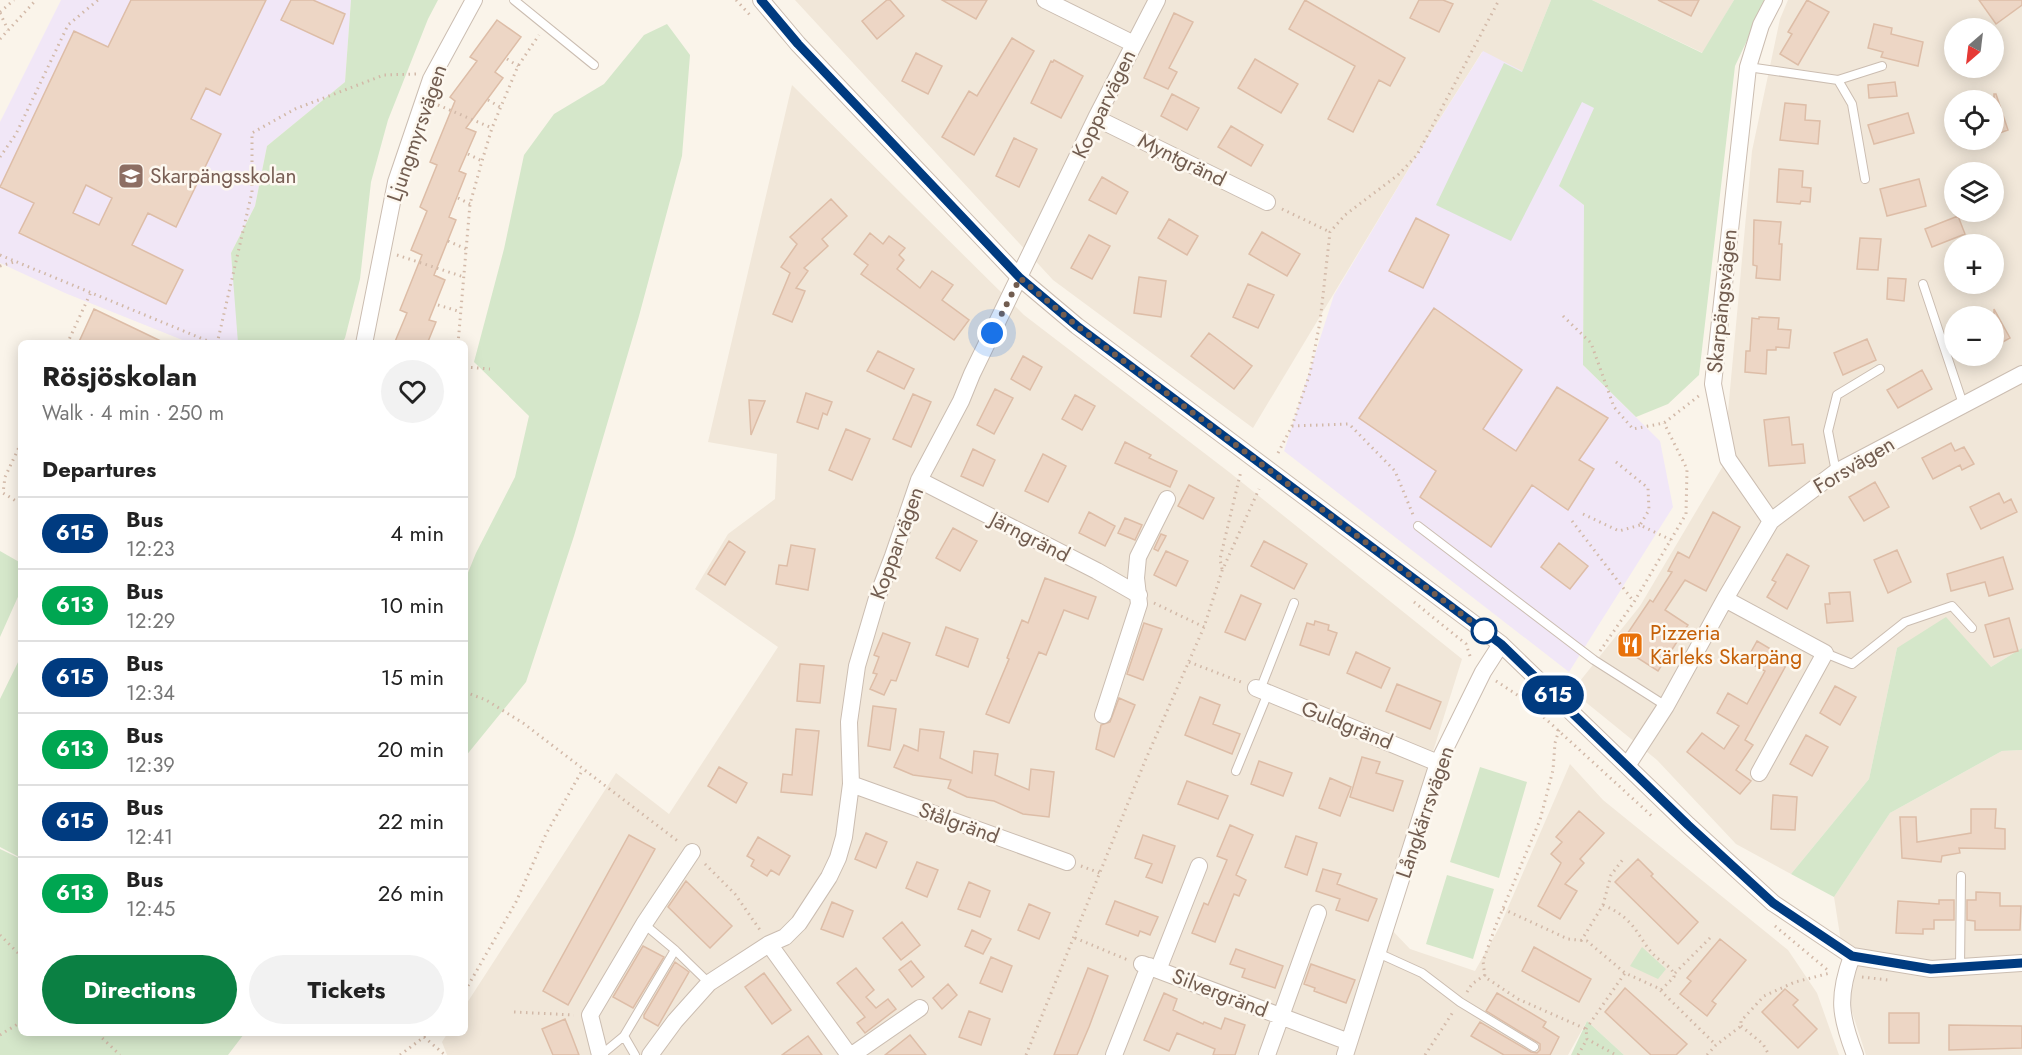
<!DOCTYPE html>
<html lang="en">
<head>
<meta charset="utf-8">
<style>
	body { margin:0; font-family:Jost,sans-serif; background:#f2f2f2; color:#222; height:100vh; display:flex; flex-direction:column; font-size:22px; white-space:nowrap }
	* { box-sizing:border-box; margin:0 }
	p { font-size:20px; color:#767676 }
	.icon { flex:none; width:33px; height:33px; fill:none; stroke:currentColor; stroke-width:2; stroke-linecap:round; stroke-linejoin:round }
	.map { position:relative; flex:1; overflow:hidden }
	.details { position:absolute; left:18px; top:340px; width:450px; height:696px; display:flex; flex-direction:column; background:#fff; border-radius:9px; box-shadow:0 3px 15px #0003 }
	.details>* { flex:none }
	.badge { padding:0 12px; border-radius:20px; font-size:21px; line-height:39px }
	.needle { width:39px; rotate:208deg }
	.controls { position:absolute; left:1944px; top:18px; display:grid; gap:12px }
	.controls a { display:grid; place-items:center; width:60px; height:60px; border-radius:50%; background:#fff; box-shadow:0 3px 15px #0003; font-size:30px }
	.you { position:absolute; width:30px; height:30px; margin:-15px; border:4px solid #fff; border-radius:50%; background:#1a73e8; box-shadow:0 0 0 9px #1a73e833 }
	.map>.badge { position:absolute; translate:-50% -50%; box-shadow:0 0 0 3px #fff }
	h2 { padding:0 24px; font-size:22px; line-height:54px }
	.round { display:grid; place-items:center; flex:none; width:63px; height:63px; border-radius:32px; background:#f2f2f2 }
	.overview { display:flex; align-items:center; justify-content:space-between; height:102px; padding:0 24px }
	h1 { font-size:28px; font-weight:700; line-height:45px }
	.action { display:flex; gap:12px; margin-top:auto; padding:12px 24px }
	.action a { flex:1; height:69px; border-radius:36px; background:#0b8043; color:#fff; font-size:24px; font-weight:700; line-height:69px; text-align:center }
	.action a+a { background:#f2f2f2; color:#222 }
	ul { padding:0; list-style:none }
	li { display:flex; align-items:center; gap:18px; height:72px; padding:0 24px; border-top:2px solid #e0e0e0 }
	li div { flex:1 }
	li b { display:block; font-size:22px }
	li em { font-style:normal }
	li .badge { min-width:66px; font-weight:700; text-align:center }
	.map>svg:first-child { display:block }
</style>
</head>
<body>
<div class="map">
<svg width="2022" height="1055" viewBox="0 0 2022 1055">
	<rect width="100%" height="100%" fill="#faf4ea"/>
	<!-- residential -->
	<path fill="#f1e7d9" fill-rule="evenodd" d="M795 0H1551L1522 72 1482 52 1417 155 1253 428 1053 280Z
		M1592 0H1734L1703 53Z
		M1788 0H2022V648L1991 667 1897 648 1869 779 1791 874 1736 844 1657 760 1572 691 1640 606 1723 466 1752 151 1780 19ZM1954 28H1994V68H1954ZM1954 100H1994V140H1954ZM1954 172H1994V212H1954ZM1954 244H1994V284H1954ZM1954 316H1994V356H1954Z
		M792 85 1024 315 1229 472 1462 659 1425 777 1388 926 1410 949 1475 971 1500 926 1570 764 1603 800 1788 950 1817 993 1839 1055H1624L1587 1021 1568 1055H447L442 1042 447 1034H465V1006L616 773 669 814 778 647 695 589 728 534 775 499 777 454 708 442Z
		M2022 750V1055H1866L1852 1012 1834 897 1890 813 2002 751Z"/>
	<!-- education -->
	<path fill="#f1e7f7" d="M61 0H351L345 82 267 146 255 206 231 253 239 339 235 343H190L65 293 0 263V122Z
		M1483 51 1595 108 1560 186 1584 205 1583 365 1660 441 1673 507 1569 672 1284 451 1334 295 1417 155Z"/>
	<!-- green -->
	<path fill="#d5e7ca" d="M351 0H438L428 19 388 120 371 182 360 279 345 338 342 343H238L231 253 255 206 267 146 345 82Z
		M1551 0H1592L1702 53 1734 0H1766L1735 66 1699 375 1668 404 1636 417 1583 365 1584 205 1559 186 1594 108 1582 102 1511 241 1436 205 1504 63 1522 72Z
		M667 24 690 55 682 156 639 316 574 536 526 682 465 757V580L476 553 515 477 529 416 474 362 504 249 524 155 554 114 604 84 644 35Z
		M0 551 21 563V590L0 637Z
		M1946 617 1991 667 2022 648V750L2002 751 1890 813 1834 897 1791 874 1869 779 1897 648Z
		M21 656V858L0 847V699Z
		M1480 767 1527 782 1499 878 1450 862Z
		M0 849 21 859V1034H244L228 1055H0Z
		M1447 875 1494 889 1473 959 1426 944Z
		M1642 947 1666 969 1658 979 1630 966Z
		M1587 1021 1624 1055H1571Z"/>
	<!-- building -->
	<path fill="#edd6c5" stroke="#ddbda7" stroke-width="1.5" fill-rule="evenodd" d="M131 0H266L220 95 206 88 191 119 221 134 176 227 148 213 132 245 183 270 166 304 19 233 34 203 0 187 74 31 108 47ZM86 185 112 198 99 225 73 213Z
		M291 0H313L345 14 333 44 281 20Z
		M887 0H890L904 16 877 39 862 21Z
		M942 0H987L976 19Z
		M1305 0 1405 58 1390 86 1379 80 1353 132 1328 119 1355 66 1289 29Z
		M1419 0H1443L1453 4 1439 32 1410 18Z
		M1658 0H1699L1691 16Z
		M1807 0 1829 12 1798 65 1780 54 1792 34 1788 32Z
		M1979 0H2022V5L1996 24Z
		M1174 13 1193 22 1169 68 1177 72 1168 89 1144 78Z
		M497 20 521 37 495 72 503 78 466 128 476 132 459 171 466 174 449 217 456 220 434 275 445 280 429 320 436 322 427 344H394L407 313 400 310 422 255 411 250 427 211 420 207 437 165 430 162 455 101 450 97 477 61 470 57Z
		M1874 24 1892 28 1891 34 1923 42 1918 66 1881 57 1883 52 1868 48Z
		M1012 38 1034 51 974 155 942 137 969 91 977 96Z
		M916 53 942 66 928 94 902 81Z
		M1255 59 1298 84 1281 113 1238 88Z
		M1054 60 1083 76 1061 118 1031 103 1051 61 1053 62Z
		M1895 82 1897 96 1869 98 1868 85Z
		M1172 94 1199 108 1187 130 1161 116Z
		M1994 94H1996L2008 130 1994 135Z
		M1785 103 1806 105 1805 120 1820 121 1818 144 1780 140Z
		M1908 113 1914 133 1874 144 1868 125Z
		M1231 126 1263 145 1251 166 1218 147Z
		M1014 138 1037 149 1019 187 996 176Z
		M1779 169 1803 171 1802 187 1811 188 1810 202 1801 201 1800 204 1777 202Z
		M1102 177 1128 192 1116 214 1089 200Z
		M1919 179 1926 206 1887 216 1880 189Z
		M831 199 847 216 822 239 828 246 804 268 808 271 796 288 805 291 792 322 773 314 790 273 781 267 797 244 790 237Z
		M1958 216 1965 234 1932 247 1925 229Z
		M1416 218 1449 235 1423 288 1389 271Z
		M1169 219 1198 236 1187 255 1158 238Z
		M1754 220 1781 222 1779 244H1782L1780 280 1756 278 1757 266 1753 265Z
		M1262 232 1300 254 1287 276 1249 254Z
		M870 233 883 244 889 236 905 248 899 255 904 260 897 269 920 288 932 271 953 285 942 300 969 320 954 340 861 274 868 265 854 254Z
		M1089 235 1110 246 1092 279 1071 268Z
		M1860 238 1881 239 1878 270 1857 269Z
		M1139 277 1166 281 1161 317 1134 313Z
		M1888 278 1906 279 1904 301 1887 299Z
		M1248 284 1274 295 1258 328 1233 317Z
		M1434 308 1522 370 1483 429 1516 451 1557 387 1608 418 1579 460 1594 469 1568 510 1532 485 1491 547 1420 497 1436 471 1359 418Z
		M94 309 167 344H78Z
		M1994 309 2010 338 1994 347Z
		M1759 317 1779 318 1778 329 1791 330 1789 348 1776 347V350H1767L1766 374 1745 372 1746 351H1750L1752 318 1759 319Z
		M1209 333 1252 366 1234 389 1191 356Z
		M1867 339 1876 360 1843 375 1834 353Z
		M878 351 914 369 904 389 867 371Z
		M1023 356 1042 367 1030 390 1011 379Z
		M1922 370 1932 389 1898 408 1887 390Z
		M995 389 1013 398 994 434 977 425Z
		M806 393 832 402 827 415 823 413 818 429 797 422Z
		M913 394 931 402 911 447 893 439Z
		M1075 395 1095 406 1082 430 1062 419Z
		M749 400 765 401 751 435Z
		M1789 417 1792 445 1803 444 1805 463 1769 466 1764 420Z
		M846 429 870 439 852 480 829 470Z
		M1125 442 1151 455 1149 458 1177 471 1170 487 1115 463Z
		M1951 443 1955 451 1964 447 1974 464 1962 470 1960 465 1933 479 1922 458Z
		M973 449 995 460 983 486 961 476Z
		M1043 454 1066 466 1048 502 1025 491Z
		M1875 482 1889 507 1864 521 1849 497Z
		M1189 485 1214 498 1203 519 1178 506Z
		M1999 493 2004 503 2011 499 2017 512 1981 529 1970 507Z
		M1089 512 1115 526 1105 546 1079 533Z
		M1713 512 1740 527 1706 591 1685 580 1665 610 1688 625 1658 671 1619 646 1650 600 1653 602 1672 572 1668 571 1678 552 1689 558Z
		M1125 518 1142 525 1135 540 1118 533Z
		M953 528 977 541 960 571 936 558Z
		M1161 534 1166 536 1158 551 1154 549Z
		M729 541 745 552 725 585 708 574Z
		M1264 541 1307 564 1294 589 1251 566Z
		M1559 543 1588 566 1570 589 1541 567Z
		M791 545 815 549 808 590 776 584 779 565 787 566Z
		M1897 550 1911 582 1888 593 1874 560Z
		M1166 551 1188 561 1176 586 1154 575Z
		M1787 554 1809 566 1787 609 1767 597 1776 582 1772 580Z
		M2003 557 2013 589 1989 596 1985 582 1951 591 1947 574Z
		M1045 578 1096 597 1088 619 1064 610 1046 655 1039 652 1009 723 986 714 1009 659 1007 658 1022 620 1028 623Z
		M1850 592 1853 621 1827 623 1825 604H1830L1829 593Z
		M1241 595 1261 604 1245 640 1225 632Z
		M2009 618 2018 651 1994 657 1985 625Z
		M1315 621 1329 625 1328 630 1337 633 1329 655 1300 645 1307 623 1314 625Z
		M1144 623 1162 629 1143 680 1127 674Z
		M946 627 978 639 968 667 936 655Z
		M883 633 910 643 896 681 891 680 884 695 870 689 877 674 873 673 879 657 874 655Z
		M1757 641 1789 660 1745 740 1753 745 1736 770 1751 781 1740 794 1687 752 1702 733 1724 749 1739 726 1717 713 1728 693 1747 704 1765 671 1746 661Z
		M1356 652 1390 668 1381 688 1347 673Z
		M800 664 824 666 820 703 797 701Z
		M1397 684 1441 702 1430 729 1386 711Z
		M1835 686 1856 697 1840 725 1820 713Z
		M1200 697 1220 705 1213 724 1240 734 1232 754 1185 735Z
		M1119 698 1135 705 1114 757 1096 749 1101 725 1110 722Z
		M873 706 896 709 890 750 868 746Z
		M796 729 819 731 812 795 781 792 783 774 792 775Z
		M920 729 944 732 940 758 972 773 974 751 998 754 995 775 1029 790 1031 769 1054 772 1049 817 1023 814 994 801 967 797 948 788 951 780 913 775 894 767 904 745 918 751Z
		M1806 735 1828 747 1812 776 1790 764Z
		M1362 757 1380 762 1376 773 1403 781 1393 811 1350 797Z
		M1259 761 1292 773 1283 796 1251 784Z
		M719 767 747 783 736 803 708 786Z
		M1330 778 1351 787 1340 816 1319 808Z
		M1187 781 1228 796 1218 819 1178 804Z
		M1773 795 1797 797 1795 830 1771 829Z
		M1971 809H1996L1995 828 2005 829V849L1959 848 1960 853 1942 856 1941 862 1902 858 1900 817H1916L1917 842 1971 833Z
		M1579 811 1604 833 1580 859 1584 863 1565 884 1577 891 1560 919 1538 906 1561 863 1551 854 1562 842 1556 837Z
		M1230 825 1253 835 1236 875 1246 880 1239 896 1234 894 1215 942 1192 933 1204 903 1208 905 1227 860 1217 856Z
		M866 833 887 842 876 868 855 859Z
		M629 835 655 849 568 1005 543 991Z
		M1143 835 1175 846 1162 883 1146 877 1152 864 1135 858Z
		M1296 836 1317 843 1307 875 1285 867Z
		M758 837 790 856 779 875 771 870 767 876 751 866 754 860 747 856Z
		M1638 859 1653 874 1651 876 1698 922 1678 944 1615 882Z
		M917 862 938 870 927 897 906 888Z
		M1323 869 1341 874 1337 884 1377 899 1368 921 1336 910 1340 899 1316 891Z
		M686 881 732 926 710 948 668 907Z
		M969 882 990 891 980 917 958 909Z
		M1976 892 2000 893V906H2021L2020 930H1975V921L1967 920V900H1976Z
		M1939 900H1954V920H1934V929H1923V934L1896 933 1898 901 1939 904Z
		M1115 901 1158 917 1150 935 1140 931 1138 936 1106 924Z
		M832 902 853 911 843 937 821 929Z
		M1029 904 1050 913 1039 939 1018 930Z
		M902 922 920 945 901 960 883 938Z
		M972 930 991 939 983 954 965 946Z
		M1720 939 1746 960 1712 1001 1716 1004 1707 1016 1680 994 1691 981 1687 978Z
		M643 946 664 957 633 1008 613 997Z
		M1534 947 1591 979 1579 1002 1522 971Z
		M1236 949 1283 966 1275 988 1242 977 1245 969 1230 964Z
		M991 957 1012 966 1002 992 980 983Z
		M911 961 924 977 912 987 899 970Z
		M675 962 689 972 658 1026 644 1018V1015Z
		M1311 964 1355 980 1346 1003 1314 991 1315 988 1304 984Z
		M856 968 874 990 866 997 876 1008 888 999 896 1009 865 1033 857 1023 865 1017 837 983Z
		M1088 968 1108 976 1089 1027 1077 1055H1054Z
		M764 973 791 1010 772 1024 745 987Z
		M948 984 957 995 942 1009 933 998Z
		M1625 988 1687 1044 1676 1055H1651L1605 1012Z
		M1785 989 1798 1000 1793 1005 1817 1029 1798 1048 1762 1012Z
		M1164 993 1177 999 1173 1010 1203 1024 1204 1022 1221 1029 1225 1018 1245 1025 1235 1055H1213L1215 1049 1177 1033 1169 1051 1144 1040Z
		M1497 993 1546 1022 1543 1027 1559 1037 1550 1055H1504L1471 1036 1480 1022 1531 1052 1537 1053 1540 1050V1044L1537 1042 1486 1011Z
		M969 1011 990 1019 981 1045 959 1037Z
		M1889 1013H1919V1043H1889Z
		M565 1019 571 1034 579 1055H553L542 1029Z
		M1949 1025 2022 1026V1048L1949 1050Z
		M910 1035 926 1055H885Z
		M808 1036 822 1055H782Z"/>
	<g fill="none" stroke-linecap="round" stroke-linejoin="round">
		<defs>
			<path id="service" d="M514 0 594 65
				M1748 67 1838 80 1852 104 1865 179
				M1838 80 1882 66
				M1923 284 1963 404
				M1836 472 1828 431 1837 395 1880 369
				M1418 526 1594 660 1666 706
				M1825 653 1852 664 1905 622 1952 606 1972 628
				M1260 690 1294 603
				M1236 771 1268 693
				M644 924 675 950 709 983
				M1378 953 1422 973 1460 1002 1534 1047
				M1960 967 1961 876
				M601 1055 624 1036
				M635 1055 624 1036 675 950"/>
			<path id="minor" d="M761 0 798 44 1020 278 1077 326 1501 644 1688 825 1773 903 1852 956 1931 969 2022 963
				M1045 0 1134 44
				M1096 118 1267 202
				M364 344 396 182 431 79 474 0
				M919 480 1097 571 1139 595
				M1771 521 1728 459 1713 384 1748 67 1761 25 1774 0
				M1725 599 1825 653 1759 773
				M1256 688 1438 763
				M1103 715 1139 604 1136 578 1138 557 1167 499
				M1627 766 1666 706 1725 599 1771 521 1836 472 2022 374
				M851 784 1067 862
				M769 944 849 1055
				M1852 956C1837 997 1840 1016 1855 1055
				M1142 964 1349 1042
				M1158 970 1199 866
				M600 1055 590 1015 644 924 692 852
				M650 1055 675 1021 709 983 769 944 785 937 799 923 829 877 838 858 844 837 851 784 849 722 857 666 877 598 893 556 919 480 961 401 972 374 1096 118 1157 0
				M852 1055 920 1008
				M1114 1055 1149 966
				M1267 1055 1318 913
				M1345 1055 1438 763 1483 672 1501 644"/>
		</defs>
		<!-- service casing -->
		<use href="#service" stroke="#cbbdb1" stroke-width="10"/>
		<!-- minor casing -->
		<use href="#minor" stroke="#cbbdb1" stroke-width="18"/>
		<!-- path -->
		<path stroke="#d2b9a8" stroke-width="3" stroke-dasharray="1.5 4.5" stroke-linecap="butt" d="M736 0 750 15
			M0 12 14 0
			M0 13 8 30
			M0 39 36 0
			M507 59 518 66
			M488 100 500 107
			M438 105 492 128
			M468 154 482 161
			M0 157 16 134 68 25 98 0
			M458 198 470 204
			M1282 209 1330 232
			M448 241 466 249
			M0 255 215 344
			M397 255 464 277
			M0 266 14 262
			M438 305 461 312
			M1563 316 1591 343 1614 407 1633 429 1664 423 1700 395
			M67 344 91 292
			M217 344 252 192V133L295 109 384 75 416 74
			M458 344 470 204 482 161 492 128 518 66 539 35
			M465 367 490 369
			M465 398V402
			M1292 426 1349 424 1395 471 1414 517
			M21 443 5 477 3 493 21 504
			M1278 453 1292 426 1310 373 1320 322 1330 232 1345 215 1398 175 1417 155 1499 0
			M1616 462 1648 488 1649 510 1640 525 1671 540
			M1583 514 1619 531 1640 525
			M1572 521 1634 602
			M1222 569 1220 559 1241 471
			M1414 602 1466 644 1471 659
			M1154 603 1204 627
			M1600 651 1634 602 1686 514 1687 469 1664 423
			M1189 662 1241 682
			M1496 681 1525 700 1654 818
			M465 692 486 700 523 723 679 842
			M1559 730 1555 743 1553 770 1540 820 1496 925 1483 961 1485 977 1518 999 1586 1029 1587 1039 1616 1055
			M705 864 735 894 760 930
			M1081 866 1100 873
			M1603 905C1612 909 1620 913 1627 920 1639 931 1644 946 1656 957 1663 963 1674 968 1674 977L1661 990
			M1503 909 1568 939 1587 941 1625 973 1658 988 1716 1045
			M1775 926 1830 972
			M0 935 21 956
			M1075 938 1128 960
			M1581 941 1603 905 1611 875 1624 858
			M1675 973 1712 936
			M1862 977 1888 980
			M465 991 516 902 546 834 583 769
			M1467 992 1472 984 1485 975
			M514 1012 574 1015
			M1741 1026 1763 1044 1769 1055
			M1586 1029 1625 973
			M98 1034 120 1055
			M0 1035 21 1022
			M424 1037 445 1055
			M400 1055 428 1034
			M1026 1055 1145 761 1204 627 1222 571 1259 489
			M1425 1055 1453 1012
			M1578 1055 1587 1039
			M1707 1055 1716 1045 1741 1026V1021L1764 996 1795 982 1830 973"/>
		<!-- service -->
		<use href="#service" stroke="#fff" stroke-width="8"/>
		<!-- minor -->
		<use href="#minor" stroke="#fff" stroke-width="16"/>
	</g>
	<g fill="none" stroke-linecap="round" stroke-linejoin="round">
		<defs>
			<path id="line" d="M761 0 798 44 1020 278 1077 326 1501 644 1688 825 1773 903 1852 956 1931 969 2022 963"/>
		</defs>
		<!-- line casing -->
		<use href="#line" stroke="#fff" stroke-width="14"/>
		<!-- line -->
		<use href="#line" stroke="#003b80" stroke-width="9"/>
		<!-- walk -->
		<path stroke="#725d50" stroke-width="6" stroke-dasharray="0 10.8" d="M992 333 1020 278 1077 326 1484 631"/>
	</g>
	<!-- icons -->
	<defs>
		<symbol id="school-square" viewBox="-11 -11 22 22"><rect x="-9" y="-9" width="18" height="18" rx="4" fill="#8d6e63" stroke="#fdf8f0"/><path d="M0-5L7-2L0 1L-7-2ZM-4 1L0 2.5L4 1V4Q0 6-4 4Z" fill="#fff"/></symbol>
		<symbol id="restaurant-square" viewBox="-11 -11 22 22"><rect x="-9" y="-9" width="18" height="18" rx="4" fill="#e8710a" stroke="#fdf8f0"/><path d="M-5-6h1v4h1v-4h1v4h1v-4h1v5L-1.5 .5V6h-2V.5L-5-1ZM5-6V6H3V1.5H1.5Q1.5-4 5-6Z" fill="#fff"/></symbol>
	</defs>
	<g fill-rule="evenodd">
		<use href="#school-square" x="116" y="161" width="30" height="30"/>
		<use href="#restaurant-square" x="1615" y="630" width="30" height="30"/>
	</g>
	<!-- markers -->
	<circle fill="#fff" stroke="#003b80" stroke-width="3" cx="1484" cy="631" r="12"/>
	<g text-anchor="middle" stroke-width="5" stroke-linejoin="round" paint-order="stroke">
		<!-- street labels -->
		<g font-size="21" fill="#725d50" stroke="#fdf8f0">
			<text transform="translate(1104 104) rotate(-64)" y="7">Kopparvägen</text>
			<text transform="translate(417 133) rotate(-71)" y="7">Ljungmyrsvägen</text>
			<text transform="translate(1182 160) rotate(26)" y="7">Myntgränd</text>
			<text transform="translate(1722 301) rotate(-84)" y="7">Skarpängsvägen</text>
			<text transform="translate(1854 465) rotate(-31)" y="7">Forsvägen</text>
			<text transform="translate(1030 537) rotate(27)" y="7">Järngränd</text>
			<text transform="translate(897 543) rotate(-70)" y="7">Kopparvägen</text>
			<text transform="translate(1347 725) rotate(22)" y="7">Guldgränd</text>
			<text transform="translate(1425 812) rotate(-71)" y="7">Långkärrsvägen</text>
			<text transform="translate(959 823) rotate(20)" y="7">Stålgränd</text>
			<text transform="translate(1220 993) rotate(21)" y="7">Silvergränd</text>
		</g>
		<!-- education labels -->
		<g font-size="21" fill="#785e54" stroke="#fdf8f0" text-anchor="start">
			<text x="150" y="183">Skarpängsskolan</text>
		</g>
		<!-- food labels -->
		<g font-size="21" fill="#c56008" stroke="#fdf8f0" text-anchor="start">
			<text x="1650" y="640">Pizzeria<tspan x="1650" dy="24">Kärleks Skarpäng</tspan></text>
		</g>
	</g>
</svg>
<div class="controls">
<a><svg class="needle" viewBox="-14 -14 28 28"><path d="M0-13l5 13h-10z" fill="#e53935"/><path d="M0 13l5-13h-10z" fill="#767676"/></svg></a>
<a><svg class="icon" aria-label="locate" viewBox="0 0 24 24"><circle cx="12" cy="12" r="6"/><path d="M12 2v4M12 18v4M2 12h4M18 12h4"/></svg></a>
<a><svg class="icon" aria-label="layers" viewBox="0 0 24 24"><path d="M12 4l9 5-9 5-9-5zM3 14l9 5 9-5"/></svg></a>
<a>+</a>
<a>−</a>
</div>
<div class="you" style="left:992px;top:333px"></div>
<b class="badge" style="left:1553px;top:695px;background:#003b80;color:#fff">615</b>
<section class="details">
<div class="overview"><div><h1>Rösjöskolan</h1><p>Walk · 4 min · 250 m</p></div><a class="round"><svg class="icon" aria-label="heart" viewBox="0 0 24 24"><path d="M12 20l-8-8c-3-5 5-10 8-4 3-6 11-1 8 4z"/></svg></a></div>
<h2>Departures</h2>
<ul>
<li><span class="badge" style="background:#003b80;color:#fff">615</span><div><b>Bus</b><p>12:23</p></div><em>4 min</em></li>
<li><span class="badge" style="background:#00a651;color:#fff">613</span><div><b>Bus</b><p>12:29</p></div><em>10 min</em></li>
<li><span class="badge" style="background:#003b80;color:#fff">615</span><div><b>Bus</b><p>12:34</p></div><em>15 min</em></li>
<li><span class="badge" style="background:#00a651;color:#fff">613</span><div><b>Bus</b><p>12:39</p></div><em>20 min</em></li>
<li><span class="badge" style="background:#003b80;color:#fff">615</span><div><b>Bus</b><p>12:41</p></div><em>22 min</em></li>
<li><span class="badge" style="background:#00a651;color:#fff">613</span><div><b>Bus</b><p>12:45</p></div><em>26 min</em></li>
</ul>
<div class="action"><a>Directions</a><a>Tickets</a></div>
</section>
</div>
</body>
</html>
